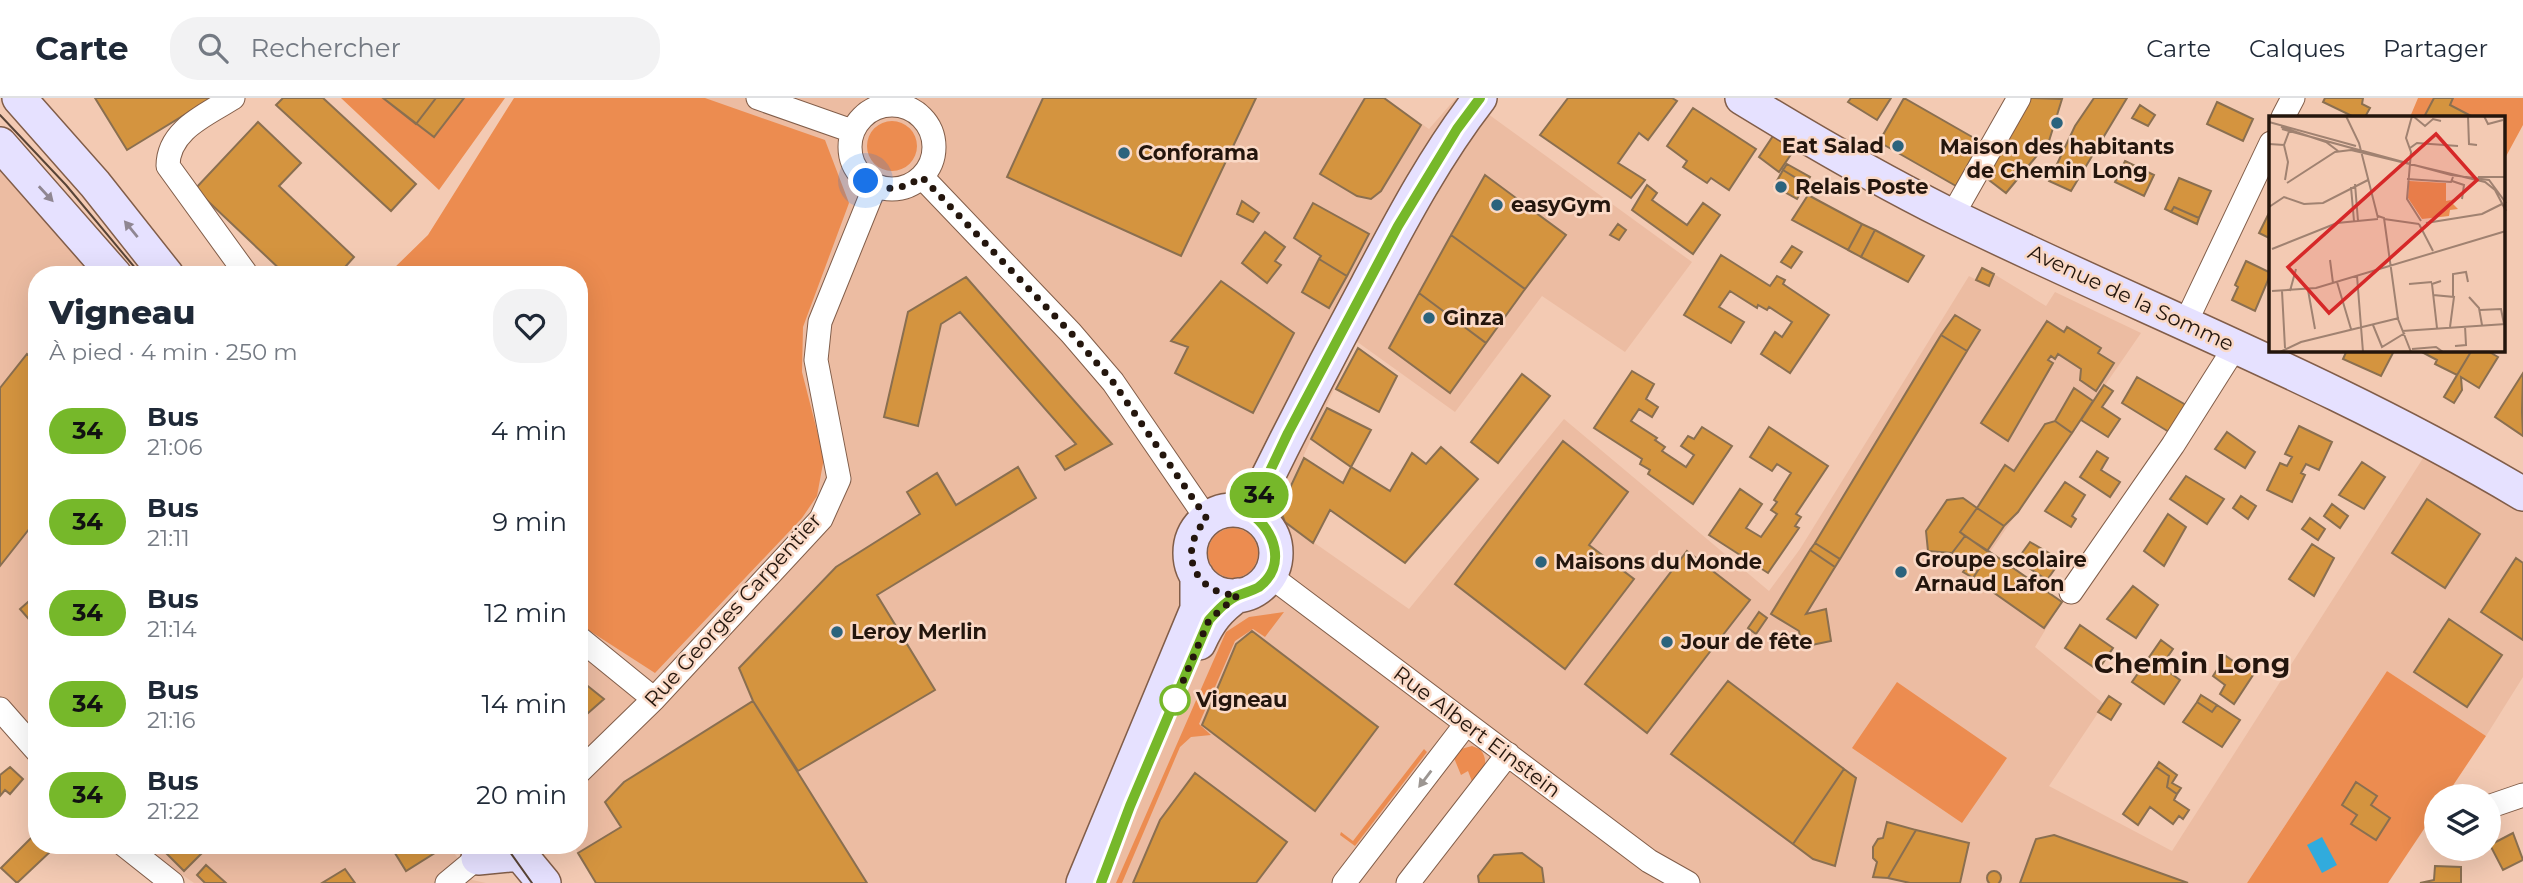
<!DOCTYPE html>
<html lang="fr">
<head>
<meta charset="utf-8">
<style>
	body { margin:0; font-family:Montserrat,sans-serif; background:#f2f2f3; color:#1f2937; height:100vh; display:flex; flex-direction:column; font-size:26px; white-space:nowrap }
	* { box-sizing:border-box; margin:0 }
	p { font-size:23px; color:#747a83 }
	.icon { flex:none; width:38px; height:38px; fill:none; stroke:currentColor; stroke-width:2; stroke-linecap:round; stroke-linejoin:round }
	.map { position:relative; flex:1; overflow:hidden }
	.sheet { position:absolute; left:28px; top:168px; width:560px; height:588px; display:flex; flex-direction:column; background:#fff; border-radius:28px; box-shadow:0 7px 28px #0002 }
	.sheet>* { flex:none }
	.badge { padding:0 14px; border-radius:23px; font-size:24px; line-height:46px }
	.buttons { position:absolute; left:2424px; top:686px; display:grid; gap:14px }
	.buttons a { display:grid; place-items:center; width:77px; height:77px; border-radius:50%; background:#fff; box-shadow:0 7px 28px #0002; font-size:35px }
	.you { position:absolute; width:35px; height:35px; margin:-18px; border:5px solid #fff; border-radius:50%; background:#1a73e8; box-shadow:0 0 0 10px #1a73e833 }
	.map>.badge { position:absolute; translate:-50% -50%; box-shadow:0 0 0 4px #fff }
	.round { display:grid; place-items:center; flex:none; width:74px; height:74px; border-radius:28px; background:#f2f2f3 }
	.summary { display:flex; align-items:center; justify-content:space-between; height:119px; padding:0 21px }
	h1 { font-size:33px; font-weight:800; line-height:52px }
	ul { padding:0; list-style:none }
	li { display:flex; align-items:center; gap:21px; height:91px; padding:0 21px }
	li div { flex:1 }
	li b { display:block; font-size:26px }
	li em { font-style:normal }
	li .badge { min-width:77px; font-weight:700; text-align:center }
	header { display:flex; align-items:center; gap:42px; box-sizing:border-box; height:98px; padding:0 35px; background:#fff; border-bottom:2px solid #e0e1e3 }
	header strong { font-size:33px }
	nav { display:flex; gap:38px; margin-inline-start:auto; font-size:24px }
	.search { width:490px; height:63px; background:#f2f2f3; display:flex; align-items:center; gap:18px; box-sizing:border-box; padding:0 24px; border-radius:28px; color:#747a83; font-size:26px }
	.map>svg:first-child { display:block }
</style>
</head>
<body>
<header>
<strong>Carte</strong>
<div class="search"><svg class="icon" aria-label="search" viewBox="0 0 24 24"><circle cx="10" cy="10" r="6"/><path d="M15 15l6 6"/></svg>Rechercher</div>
<nav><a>Carte</a><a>Calques</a><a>Partager</a></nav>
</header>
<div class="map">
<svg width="2523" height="785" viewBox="0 0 2523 785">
	<rect width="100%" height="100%" fill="#f3cab3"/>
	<!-- built -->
	<path fill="#ecbca2" d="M518 0H1384L1429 31 1456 0H1466L1692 164 1625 254 1542 198 1455 314 1356 243 1276 418 1409 511 1564 321 1769 493 1800 451 1969 178 1989 188 1994 176 2046 208 2055 194 2141 235 1990 454 2062 504 2035 549 2104 606 2049 688 2172 753 2434 343 2523 396V579L2486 638 2387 573 2247 785H596L573 747H579V177H387L428 137Z
		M0 48 106 177H37V643L0 602Z
		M140 747H449L472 782 486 785H194Z"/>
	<!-- green -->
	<path fill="#ec8c50" d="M341 0H383L433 39 464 0H505L439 92Z
		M514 0H705L825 42 849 105 803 229 802 274 824 360 817 398 802 420 655 575 579 526V177H387L428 137Z
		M2418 0H2523V27L2504 62V19H2410Z
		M867 48a25 25 0 1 1 50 0a25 25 0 1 1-50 0Z
		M1208 455a25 25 0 1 1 50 0a25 25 0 1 1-50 0Z
		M1284 514 1265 539 1253 531 1235 543 1199 626 1211 637 1191 639 1180 649 1122 785H1116L1226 534 1249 519Z
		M2387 573 2486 638 2446 698H2436V713L2388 785H2247Z
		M1897 584 2007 660 1962 725 1852 650Z
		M1472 648 1480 651C1491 665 1482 674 1473 686L1468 673 1461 677 1454 660 1461 651Z
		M1424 651 1427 654 1355 748 1340 737 1341 734 1353 743Z"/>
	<!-- water -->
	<path fill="#31abdd" d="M2322 739 2337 767 2322 775 2307 747Z"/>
	<!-- building -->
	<path fill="#d4943f" stroke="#8a6f50" stroke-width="2" d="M95 0H212L127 52Z
		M283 0H323L416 86 391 113 276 7Z
		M383 0H464L434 39Z
		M383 0H436L416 26Z
		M1043 0H1256L1181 158 1007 79Z
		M1365 0H1384L1421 27 1381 93 1371 101 1357 98 1320 76Z
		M1568 0H1672L1677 3 1648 42 1639 35 1618 65 1645 82 1631 100 1540 37Z
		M1851 0H1891L1877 22 1848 4Z
		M1904 0 1981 44 1956 88 1879 44Z
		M2031 0 2062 1 2049 43 2006 95 1985 79Z
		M2094 0H2127L2071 93 2049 83 2075 28Z
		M2325 0H2363L2362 6 2370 10 2365 19H2354L2323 4Z
		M2434 0H2453L2450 7 2473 19H2424Z
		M2217 4 2253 21 2243 43 2207 26Z
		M2140 7 2155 17 2148 28 2132 20Z
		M1693 10 1756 51 1729 92 1711 80 1707 85 1683 69 1687 63 1667 48Z
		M258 24 301 65 279 88 354 159 338 177H286L195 91Z
		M1773 38 1794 52 1779 74 1759 59Z
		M2125 63 2154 77 2144 98 2115 84Z
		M1787 66 1810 79 1806 86 1783 72Z
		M1783 72 1806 86 1797 101 1774 88Z
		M1485 77 1566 137 1525 191 1451 137Z
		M2179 80 2211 93 2199 120 2174 109 2171 114 2165 111Z
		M1647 87 1657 95 1652 102 1687 127 1703 105 1720 117 1693 156 1632 112Z
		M1808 97 1862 126 1848 152 1792 122Z
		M1242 103 1259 115 1253 124 1237 116Z
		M1313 105 1369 136 1347 178 1319 161 1321 158 1294 140Z
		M2174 109 2199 120 2197 126 2171 114Z
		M2270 113 2271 114V141L2259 135Z
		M1618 126 1626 132 1619 142 1610 137Z
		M1862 126 1875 132 1861 159 1848 152Z
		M1875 132 1924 158 1908 184 1861 159Z
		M1265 134 1285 149 1275 163 1281 167 1267 185 1242 165Z
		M1451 137 1525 191 1486 245 1419 195Z
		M1792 148 1802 154 1791 170 1781 164Z
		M1721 157 1770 188 1777 178 1785 182 1783 186 1829 217 1790 275 1761 256 1775 234 1782 239 1792 224 1769 209 1767 212 1758 207 1757 210 1730 193 1719 209 1744 224 1731 245 1684 217Z
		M1319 161 1347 178 1329 210 1302 194Z
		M2246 163 2271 175 2255 213 2232 202 2238 189 2235 187Z
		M1982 170 1994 176 1989 188 1976 182Z
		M966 179 1112 346 1065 372 1056 358 1076 346 960 214 941 226 918 328 884 319 908 214Z
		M1221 183 1294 235 1253 315 1175 275 1188 249 1171 243Z
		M1419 195 1486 245 1450 295 1389 250Z
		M1955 217 1980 232 1967 253 1941 237Z
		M2047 223 2064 234 2067 229 2101 250 2098 255 2114 265 2096 293 2080 282 2081 271 2058 256 2055 261 2051 258 2048 262 2053 265 2008 343 1981 325Z
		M1941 237 1967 253 1840 461 1815 445Z
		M1358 250 1397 278 1379 314 1336 291Z
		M2347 252H2392L2394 253 2381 278 2343 261Z
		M2418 252H2472L2457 277 2435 266 2437 262Z
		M2472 252H2486L2498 259 2479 290 2461 279 2462 292 2454 305 2444 299Z
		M27 256 37 264V421L0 468V290Z
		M1632 273 1654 286 1646 301 1658 309 1652 319 1639 311 1631 323 1657 340 1655 342 1665 349 1662 353 1686 369 1694 357 1681 348 1688 338 1694 341 1702 329 1732 348 1693 406 1648 376 1650 372 1640 366 1642 361 1594 330Z
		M2523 275 2522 314 2523 338 2495 319Z
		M1522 276 1550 298 1498 365 1471 344Z
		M2137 279 2186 307 2169 334 2122 305Z
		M2104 287 2113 293 2102 309 2120 321 2108 339 2081 322Z
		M2074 290 2093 303 2072 335 2055 323Z
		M1327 310 1371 332 1351 369 1311 341Z
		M2055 323 2072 335 2018 414 2004 428 1977 410 2005 367 2014 373 2045 326Z
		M2299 328 2332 344 2319 372 2306 366 2301 375 2305 377 2292 404 2267 392 2280 365 2287 368 2292 359 2285 356Z
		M1769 329 1828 368 1796 416 1801 419 1795 428 1799 430 1768 475 1709 437 1740 391 1762 406 1746 430 1761 439 1777 416 1771 412 1777 404 1774 402 1791 375 1777 366 1772 373 1750 359Z
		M2227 334 2255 354 2245 370 2215 351Z
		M1563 343 1628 394 1589 447 1634 481 1565 571 1455 486Z
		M1441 349 1478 381 1405 465 1330 412 1313 445 1285 424 1280 411 1304 360 1343 385 1351 369 1390 393 1412 355 1426 366Z
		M2097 353 2108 360 2101 372 2120 384 2110 399 2080 379Z
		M2362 364 2385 379 2364 411 2339 397Z
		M1018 369 1036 400 877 497 935 592 798 673 753 603 739 570 836 469 920 416 907 394 937 375 956 407Z
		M2186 378 2224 401 2207 426 2170 401Z
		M2065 384 2085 397 2072 418 2076 421 2071 429 2045 413Z
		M2241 398 2256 408 2248 421 2233 410Z
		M1963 400 1977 410 1960 434 1965 438 1952 455 1928 453 1926 433 1947 402Z
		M2427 401 2480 436 2445 490 2392 455Z
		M2332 406 2348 418 2340 430 2324 418Z
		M1977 410 2004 428 1987 453 1960 434Z
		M2168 416 2186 429 2164 468 2144 453Z
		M2310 420 2325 431 2318 442 2302 431Z
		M1965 438 1990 454 1973 480 1963 474 1968 467 1952 455Z
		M2030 444 2061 462 2047 482 2017 462Z
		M1815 445 1840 461 1835 469 1810 452Z
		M2312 446 2334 460 2314 498 2289 481Z
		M1810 452 1835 469 1806 516 1826 511 1831 543 1802 549 1799 533 1771 516Z
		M1687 453 1750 502 1647 635 1585 586Z
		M1990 454 2062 504 2044 530 1973 480Z
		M2516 460 2523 465V542L2481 514Z
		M2133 488 2158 507 2136 540 2107 521Z
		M36 497 37 524 34 527 20 511Z
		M1759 514 1767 520 1756 536 1748 530Z
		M2449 521 2502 557 2467 609 2414 574Z
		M2080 527 2113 550 2098 572 2065 550Z
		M1252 533 1378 629 1315 713 1202 627 1236 546Z
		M2161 542 2173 551 2164 564 2169 567 2166 572 2180 582 2164 606 2132 584Z
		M2226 558 2243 570 2249 561 2259 568 2234 606 2220 596 2225 587 2213 578Z
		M579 581 604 601 579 623Z
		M1728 583 1844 671 1793 746 1671 656Z
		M2201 597 2217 607 2212 614 2197 604Z
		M2109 598 2121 606 2111 622 2098 614Z
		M753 603 867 785H596L578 755 621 729 605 704 624 684Z
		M2197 604 2212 614 2217 607 2240 622 2222 649 2183 624Z
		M2159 664 2177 677 2172 685 2181 690 2177 696 2167 689 2169 678 2156 669Z
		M10 669 23 681 10 696 5 692 0 698V677Z
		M2156 669 2169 678 2167 689 2177 696 2174 702 2189 712 2183 721 2179 718 2173 726 2150 709 2138 727 2123 716Z
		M1844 671 1856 680 1835 768 1813 761 1793 746Z
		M1195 675 1287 744 1256 785H1133L1160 722Z
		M2356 684 2377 698 2371 707 2390 720 2376 742 2351 726 2357 717 2342 707Z
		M1887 724 1916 732 1888 780 1873 779 1877 764 1873 760V749L1878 741 1883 740Z
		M1916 732 1969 745 1960 785H1910L1888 780Z
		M2513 735 2523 762 2503 772 2490 747Z
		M35 736 37 747H47L52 752 17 785 1 770Z
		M2054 737 2188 785H2020L2036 741Z
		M158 747H197L204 753 184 773Z
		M390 747H446V748L406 773Z
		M1522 755 1542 770 1544 785H1479L1478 778 1494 757Z
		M206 767 226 785H205L197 777Z
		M2435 768 2461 769V785H2420L2434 782Z
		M345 771 355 785H322Z
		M1987 780a7 7 0 1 1 14 0a7 7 0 1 1-14 0Z"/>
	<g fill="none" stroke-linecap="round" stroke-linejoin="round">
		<defs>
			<path id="street" d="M233 0C206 17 168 32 168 68L247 177
				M758 0 852 33
				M850 49a42 42 0 1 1 84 0a42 42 0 1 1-84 0Z
				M2283 19 2293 0
				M922 79 1071 235 1113 284 1207 421
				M1952 118 2019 0
				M2185 226 2271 45
				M1269 477 1649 763 1688 785
				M2071 494 2173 347 2235 249
				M579 540 654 601
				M0 611 37 653
				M579 674 654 601 821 421 839 381 816 262 820 224 875 88
				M2488 709 2523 697
				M124 747 172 785
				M447 785 488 751
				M1344 785 1466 626
				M1408 785 1508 656"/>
			<path id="secondary" d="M19 0 95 86 167 177
				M1742 0C1809 41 1876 80 1946 115 2138 209 2339 286 2523 396
				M0 46 115 177
				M1190 455a43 43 0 1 1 86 0a43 43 0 1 1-86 0Z
				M1250 415C1287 339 1326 263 1367 187 1401 123 1435 58 1480 0
				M1199 545C1209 523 1218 511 1238 497
				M478 760 520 756 544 785
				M1083 785 1197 511V478"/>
		</defs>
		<!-- street casing -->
		<use href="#street" stroke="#815d49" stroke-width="25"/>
		<!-- secondary casing -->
		<use href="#secondary" stroke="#815d49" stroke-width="36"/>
		<!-- street -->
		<use href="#street" stroke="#fff" stroke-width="23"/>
		<!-- secondary -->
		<use href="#secondary" stroke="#e6e1ff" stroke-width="33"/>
		<!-- tram -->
		<path stroke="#594437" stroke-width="2" d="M0 17 66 87 141 177
			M505 747 532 785"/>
	</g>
	<!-- one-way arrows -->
	<defs><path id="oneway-solid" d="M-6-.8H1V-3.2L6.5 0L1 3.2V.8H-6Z" transform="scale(1.75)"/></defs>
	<g fill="#8f8692">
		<use href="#oneway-solid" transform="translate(46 96) rotate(47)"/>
		<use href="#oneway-solid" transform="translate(131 131) rotate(-129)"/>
	</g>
	<use fill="#9c9692" href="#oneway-solid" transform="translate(1425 681) rotate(127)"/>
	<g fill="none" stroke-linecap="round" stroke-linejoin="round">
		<defs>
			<path id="line" d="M1101 785 1130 708 1209 522C1218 512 1227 502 1239 497 1246 494 1252 493 1259 489 1287 468 1275 432 1250 415L1288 335 1398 128 1457 31 1480 0"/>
		</defs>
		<!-- line casing -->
		<use href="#line" stroke="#fff" stroke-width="16"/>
		<!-- line -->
		<use href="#line" stroke="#76b82a" stroke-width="10"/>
		<!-- walk -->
		<path stroke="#24160d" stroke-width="7" stroke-dasharray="0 12.6" d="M866 83C887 95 903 91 922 79L1071 235 1113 284 1207 421C1176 452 1194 497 1238 497L1209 522 1175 602"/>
	</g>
	<!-- markers -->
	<g fill="#2b637d" stroke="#fad9c6" stroke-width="2.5">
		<circle cx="2057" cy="25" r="7"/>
		<circle cx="1898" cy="48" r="7"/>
		<circle cx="1124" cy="55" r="7"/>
		<circle cx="1781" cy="89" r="7"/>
		<circle cx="1497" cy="107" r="7"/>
		<circle cx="1429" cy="220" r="7"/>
		<circle cx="1541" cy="464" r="7"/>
		<circle cx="1901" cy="474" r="7"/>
		<circle cx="837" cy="534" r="7"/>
		<circle cx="1667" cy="544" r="7"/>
	</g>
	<circle fill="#fff" stroke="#76b82a" stroke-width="3.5" cx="1175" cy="602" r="14"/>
	<g text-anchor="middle" stroke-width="5" stroke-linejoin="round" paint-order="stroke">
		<!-- poi labels -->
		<g font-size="21" font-weight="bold" fill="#24160d" stroke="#fad9c6" text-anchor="start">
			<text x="1884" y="55" text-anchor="end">Eat Salad</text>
			<text x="2057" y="56" text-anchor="middle">Maison des habitants<tspan x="2057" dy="24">de Chemin Long</tspan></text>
			<text x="1138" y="62">Conforama</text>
			<text x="1795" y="96">Relais Poste</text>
			<text x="1511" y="114">easyGym</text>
			<text x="1443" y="227">Ginza</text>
			<text x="1915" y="469">Groupe scolaire<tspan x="1915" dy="24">Arnaud Lafon</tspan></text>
			<text x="1555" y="471">Maisons du Monde</text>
			<text x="851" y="541">Leroy Merlin</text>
			<text x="1681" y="551">Jour de fête</text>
		</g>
		<!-- street labels -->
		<g font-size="21" fill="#24160d" stroke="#fad9c6">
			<text transform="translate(2131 200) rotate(25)" y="7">Avenue de la Somme</text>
			<text transform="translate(733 512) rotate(-48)" y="7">Rue Georges Carpentier</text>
			<text transform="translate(1477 634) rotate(37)" y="7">Rue Albert Einstein</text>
		</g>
		<!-- stop labels -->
		<g font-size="21" font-weight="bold" fill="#24160d" stroke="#fad9c6" text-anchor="start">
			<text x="1196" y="609">Vigneau</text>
		</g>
		<!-- district labels -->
		<g font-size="28" font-weight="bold" fill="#24160d" stroke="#fad9c6">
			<text x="2192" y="575">Chemin Long</text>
		</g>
	</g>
	<!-- overview -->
	<g transform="translate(2269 18)">
		<rect width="236" height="236" fill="#f3cab3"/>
		<path d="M140 65 177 67V85L192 82 181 85 189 93 181 94 180 100 153 103 139 82Z" fill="#ec8c50"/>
		<path fill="none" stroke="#a08271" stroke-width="2" d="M77 0 90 27 109 102M143 0 137 22 142 36 138 83 152 105M144 0 156 10 164 3 172 5M199 0 200 28 208 29M215 0 219 8 234 4M0 6 87 30M12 11 57 26 69 35M13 13 182 59 220 64 237 87M0 28 15 29 21 13M15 29 19 46 16 64M141 32 148 27 189 30M209 61H237M138 63 182 66 184 61M183 65 195 69 193 83M18 67 66 36 82 34 216 66 226 74 237 95M86 68 89 105M82 71 85 105M0 91 15 81 35 88 54 87 99 64M109 100 115 102 129 203 142 236M115 103 150 108M157 107 213 98 233 88M150 108 164 135M3 133 68 107 109 103M61 144 64 167M88 160 94 236M68 166 82 213M140 168 163 166M39 174 46 213M3 175 47 172 237 115M13 175 16 232M21 175 27 153M164 179 185 181 181 211M184 180V158L197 156 199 166M200 181 210 192 213 209M211 194 232 193 235 208M104 209 113 231 136 217M168 212 163 168 172 165M133 215 237 208M186 230 197 229 196 210M143 233 167 231 174 236M11 236 32 226 130 202"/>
		<path fill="#d62828" fill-opacity="0.15" stroke="#d62828" stroke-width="3.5" d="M167 18 208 64 60 197 19 151Z"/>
		<rect width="236" height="236" fill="none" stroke="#24160d" stroke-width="3.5"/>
	</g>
</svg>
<div class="buttons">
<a><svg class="icon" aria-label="layers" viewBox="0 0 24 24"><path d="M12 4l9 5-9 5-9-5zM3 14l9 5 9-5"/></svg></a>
</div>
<div class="you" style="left:866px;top:83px"></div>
<b class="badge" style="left:1259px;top:397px;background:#76b82a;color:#111">34</b>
<section class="sheet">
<div class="summary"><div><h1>Vigneau</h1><p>À pied · 4 min · 250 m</p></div><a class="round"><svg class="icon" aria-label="heart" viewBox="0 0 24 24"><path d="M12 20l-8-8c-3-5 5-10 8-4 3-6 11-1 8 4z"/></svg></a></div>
<ul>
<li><span class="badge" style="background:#76b82a;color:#111">34</span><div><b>Bus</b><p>21:06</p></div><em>4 min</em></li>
<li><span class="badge" style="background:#76b82a;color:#111">34</span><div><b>Bus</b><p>21:11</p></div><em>9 min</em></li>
<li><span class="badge" style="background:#76b82a;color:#111">34</span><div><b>Bus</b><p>21:14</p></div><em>12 min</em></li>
<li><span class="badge" style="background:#76b82a;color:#111">34</span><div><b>Bus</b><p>21:16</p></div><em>14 min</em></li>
<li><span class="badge" style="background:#76b82a;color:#111">34</span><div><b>Bus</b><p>21:22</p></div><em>20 min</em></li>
</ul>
</section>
</div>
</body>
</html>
